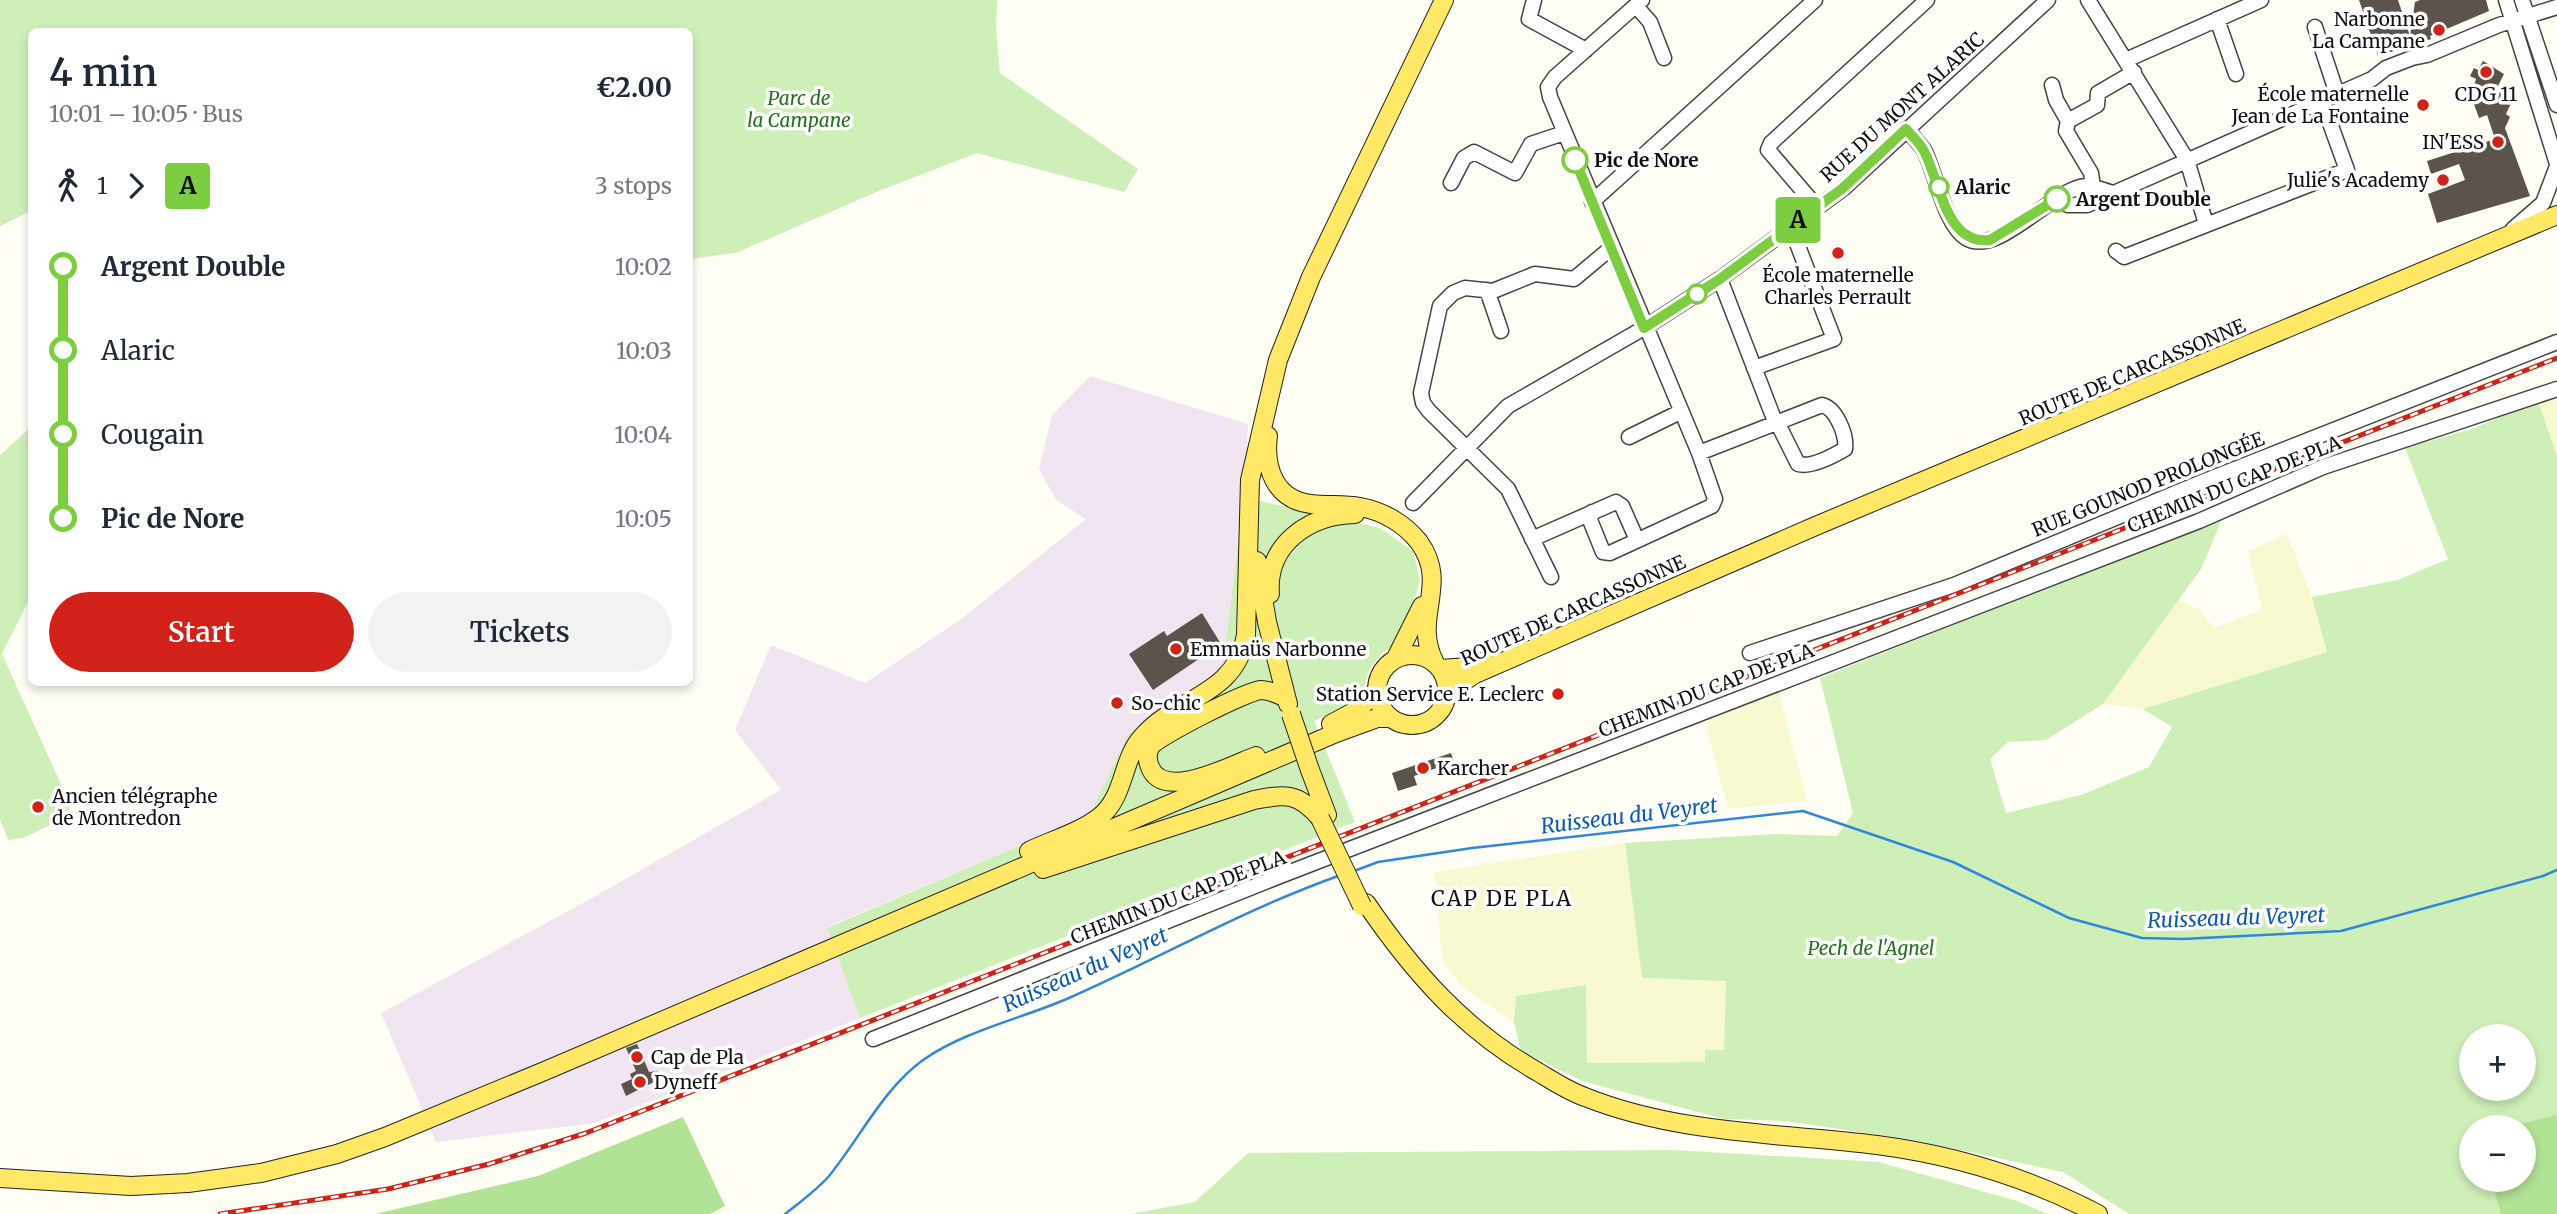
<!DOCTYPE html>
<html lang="en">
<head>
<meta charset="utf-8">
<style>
	body { margin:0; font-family:Merriweather,serif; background:#f2f2f3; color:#1f2937; height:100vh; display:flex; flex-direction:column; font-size:26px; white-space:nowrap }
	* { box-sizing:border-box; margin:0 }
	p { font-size:23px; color:#747a83 }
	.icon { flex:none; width:38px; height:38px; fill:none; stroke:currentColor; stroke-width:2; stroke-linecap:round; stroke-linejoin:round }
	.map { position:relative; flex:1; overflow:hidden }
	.side { position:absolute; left:28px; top:28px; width:665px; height:658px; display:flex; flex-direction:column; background:#fff; border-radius:10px; box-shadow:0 4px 10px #0003 }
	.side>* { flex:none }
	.badge { padding:0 14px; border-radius:5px; font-size:24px; line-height:46px }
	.buttons { position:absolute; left:2459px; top:1024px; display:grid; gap:14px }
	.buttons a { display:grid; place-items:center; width:77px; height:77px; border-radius:50%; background:#fff; box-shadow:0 4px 10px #0003; font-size:35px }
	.map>.badge { position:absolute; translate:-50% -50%; box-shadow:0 0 0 4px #fff }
	.legs { display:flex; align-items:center; gap:10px; height:77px; padding:0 21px; font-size:23px }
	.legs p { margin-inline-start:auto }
	.head { display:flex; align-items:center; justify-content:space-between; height:119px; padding:0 21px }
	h1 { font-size:38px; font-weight:600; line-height:52px }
	.button { display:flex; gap:14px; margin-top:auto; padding:14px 21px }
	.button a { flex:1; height:80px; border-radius:42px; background:#d22118; color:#fff; font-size:28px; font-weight:600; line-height:80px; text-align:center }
	.button a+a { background:#f2f2f3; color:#1f2937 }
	ul { padding:0 21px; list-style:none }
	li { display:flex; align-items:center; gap:24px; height:84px; font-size:26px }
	li i { display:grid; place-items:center; width:10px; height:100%; margin:0 9px; background:currentColor }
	li i::after { content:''; width:18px; height:18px; margin:-9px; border:5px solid; border-radius:50%; background:#fff }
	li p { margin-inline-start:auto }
	li:first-child i { background:linear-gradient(#0000 50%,currentColor 0) }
	li:last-child i { background:linear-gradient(currentColor 50%,#0000 0) }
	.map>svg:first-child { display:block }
</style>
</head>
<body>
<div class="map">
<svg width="2557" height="1214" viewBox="0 0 2557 1214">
	<rect width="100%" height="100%" fill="#fffef5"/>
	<!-- industrial -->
	<path fill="#f0e5f0" d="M1090 376 1248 424 1244 497 1222 670 1089 816 827 927 860 1018 595 1123 436 1142 381 1013 594 897 781 790 735 730 771 645 865 683 960 620 1086 519 1056 500 1039 469 1052 415Z"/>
	<!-- farmland -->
	<path fill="#f9f9d1" d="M2557 395V456L2538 401Z
		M2287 534 2312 597 2327 652 2143 709 2103 704 2179 600 2200 610 2214 628 2262 610 2248 551Z
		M1779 691 1807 801 1728 809 1705 722Z
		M1625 843 1642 978 1726 980 1725 1050 1706 1062 1587 1063 1585 985 1516 996 1514 1023 1461 986 1442 960 1435 872Z"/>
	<!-- green -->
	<path fill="#cfefb8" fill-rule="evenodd" d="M0 0H997L996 29 1000 73 1138 169 1124 192 977 153 881 190 736 253 690 259V32H32L31 211 0 226Z
		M2538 401 2557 456V1115L2505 1127H2471V1180H2491L2501 1214H2129L2063 1172 1913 1140 1785 1121 1724 1119 1582 1081 1521 1051 1514 1023 1516 996 1586 985 1587 1063 1705 1062V1050H1724L1726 981 1642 978 1625 843 1776 834 1837 836 1853 813 1820 678 2222 519 2201 569 2103 704 2046 740 2008 742 1990 759 2006 813 2081 795 2149 767 2172 727 2143 709 2327 652 2312 597 2398 580 2448 559 2405 448 2474 428ZM2471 1036H2524V1088H2471Z
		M31 427V596L2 654 69 802V816L23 838 8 840 0 819V455Z
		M1244 497 1380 528 1413 551 1420 580 1403 640 1382 653 1369 670 1363 691 1343 707 1314 721 1355 822 860 1018 827 928 1089 816 1128 735 1222 670Z
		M1674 1150 1879 1162 2017 1201 2048 1214H1130L1195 1202 1248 1153Z"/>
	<!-- forest -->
	<path fill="#b1e296" d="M2557 1115V1214H2501L2491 1180H2524V1127H2505Z
		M683 1117 725 1206 710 1214H375L538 1176Z"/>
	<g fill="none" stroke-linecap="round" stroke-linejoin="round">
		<!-- stream -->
		<path stroke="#3187dc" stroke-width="2.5" d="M1354 871 1378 862 1472 848 1803 811 1953 862 2069 918 2142 938 2183 939 2341 931 2543 876 2557 870
			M785 1214C800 1202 817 1190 829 1176 860 1138 883 1089 923 1060 966 1030 1021 1019 1069 998 1160 958 1247 908 1341 875"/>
	</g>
	<!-- building -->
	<path fill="#5b534c" d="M2359 0H2398L2410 36 2415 2 2420 0H2486L2489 11 2430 36 2431 39 2423 42 2378 56Z
		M2483 61 2504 74 2496 90 2513 99 2506 114 2510 117 2505 128 2530 196 2437 223 2428 194 2465 180 2459 164 2431 174 2427 161 2495 139 2487 115 2479 118 2471 96 2476 79 2470 76 2474 68 2478 70Z
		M1202 613 1221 644 1153 690 1129 654 1164 631 1167 636Z
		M1451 753 1454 762 1414 776 1417 785 1398 791 1392 773Z
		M637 1044 649 1072 657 1071 664 1077 626 1096 621 1084 632 1079 630 1074 636 1071 626 1048Z"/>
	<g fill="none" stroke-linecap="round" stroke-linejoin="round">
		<defs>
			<path id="minor" d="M1534 0 1529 19 1586 50
				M2088 0 2187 160 2206 224
				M2506 0 2557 164
				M2522 0 2557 105
				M1636 6 1650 22 1664 58
				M2217 19 2236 74
				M2315 27 2337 94
				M2126 60 2261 0
				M2052 85 2056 100 2068 121
				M1907 129C1912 136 1919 143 1924 150 1936 173 1944 224 1966 238 1998 258 2053 188 2086 186 2095 186 2105 191 2113 193
				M1451 183 1464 158 1474 152 1515 173 1531 144 1564 133
				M2093 187 2091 173 2066 131 2068 121 2097 105 2098 93 2134 72
				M2057 199 2068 205H2087L2372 79 2386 68 2412 58 2427 55 2499 25 2557 7
				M1592 202 1815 0
				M1816 206 1768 150 1771 143 1927 0
				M2513 229 2543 203 2557 166
				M2116 251 2124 257 2347 170 2322 101
				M1487 290 1501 331
				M1754 368 1834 339 1791 228
				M1629 437 1680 412
				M1699 453 1822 405C1836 408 1847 435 1845 449 1833 456 1811 468 1798 464L1779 426 1774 419 1720 279
				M1413 503 1508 406 1644 328 1720 279 1844 188 2048 0
				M1592 512 1590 520 1603 552 1610 553 1712 506 1715 499 1699 453 1550 97 1548 87 1555 77 1642 0
				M1532 539 1616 502 1622 506 1637 540
				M1551 577 1508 489 1429 411 1423 403 1421 393 1440 306 1453 293 1465 288 1493 291 1535 274 1574 279 1611 248
				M1750 653 1954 585 2202 482 2557 342
				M873 1039 1280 876 2199 521 2323 467 2557 389"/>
			<path id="major" d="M1268 436C1264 468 1275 500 1311 504 1327 506 1344 504 1360 507 1383 511 1405 524 1419 542 1450 585 1412 616 1434 661
				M1257 561 1267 622 1288 704
				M1270 594C1266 545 1308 515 1355 514
				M1377 690a35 35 0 1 1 70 0a35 35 0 1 1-70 0Z
				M1396 658 1422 606
				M1441 669 1468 667 1485 661
				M1446 699 1457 686 1475 674 1818 525 2557 215
				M1331 724 1359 709 1376 691
				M1256 756C1232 765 1163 802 1150 767 1147 760 1147 752 1151 746 1158 736 1247 691 1261 690 1269 690 1278 694 1286 698
				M1310 770 1327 815
				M1029 851C1052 840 1087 830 1105 812 1125 791 1123 757 1143 736 1177 697 1236 696 1246 635L1250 480 1278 360 1311 277 1444 0
				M1043 869 1254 800C1285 794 1298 792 1320 818
				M1366 903C1413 972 1464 1030 1538 1072 1553 1081 1568 1091 1585 1097 1678 1134 1778 1133 1877 1145 1954 1155 2029 1178 2098 1214
				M0 1178 131 1186 188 1183 261 1173 337 1154 385 1137 547 1070 1336 733 1377 718H1391"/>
		</defs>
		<!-- minor casing -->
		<use href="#minor" stroke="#444" stroke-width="17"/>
		<!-- major casing -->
		<use href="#major" stroke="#222" stroke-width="20"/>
		<!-- minor -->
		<use href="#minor" stroke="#fff" stroke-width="14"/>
		<!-- major -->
		<use href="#major" stroke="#ffe865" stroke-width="18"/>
		<defs>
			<path id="rail" d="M220 1214 388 1189 489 1164 586 1133 2557 358"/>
		</defs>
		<!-- rail casing -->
		<use href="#rail" stroke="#d22118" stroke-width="5"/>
		<!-- rail -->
		<use href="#rail" stroke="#fff" stroke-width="2.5" stroke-dasharray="8" stroke-linecap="butt"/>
		<defs>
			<path id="major-bridge" d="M1291 714 1310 770
				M1320 818 1362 906"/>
		</defs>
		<!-- major-bridge casing -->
		<use href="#major-bridge" stroke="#222" stroke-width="20" stroke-linecap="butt"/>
		<!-- major-bridge -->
		<use href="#major-bridge" stroke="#ffe865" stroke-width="18"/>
	</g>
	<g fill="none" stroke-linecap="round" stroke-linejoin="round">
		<defs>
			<path id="line-1" d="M1575 160 1644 328 1720 279 1843 188 1906 129C1912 136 1920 143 1924 151 1940 181 1945 245 1990 240L2057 199"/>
		</defs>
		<!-- line-1 casing -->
		<use href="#line-1" stroke="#fff" stroke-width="16"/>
		<!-- line-1 -->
		<use href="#line-1" stroke="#7dcd40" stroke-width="10"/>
	</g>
	<!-- markers -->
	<g fill="#d22118" stroke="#fff" stroke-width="2.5">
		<circle cx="2439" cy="30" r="7"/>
		<circle cx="2486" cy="72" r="7"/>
		<circle cx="2423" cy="105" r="7"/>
		<circle cx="2498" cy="142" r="7"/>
		<circle cx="2443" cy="180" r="7"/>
		<circle cx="1838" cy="253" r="7"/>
		<circle cx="1176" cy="649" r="7"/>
		<circle cx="1558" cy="694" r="7"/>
		<circle cx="1117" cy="703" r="7"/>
		<circle cx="1423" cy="768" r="7"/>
		<circle cx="38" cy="807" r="7"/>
		<circle cx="637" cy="1057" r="7"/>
		<circle cx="640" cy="1082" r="7"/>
	</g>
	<g fill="#fff" stroke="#7dcd40" stroke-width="3.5">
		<circle cx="1575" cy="160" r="12"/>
		<circle cx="1939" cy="187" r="9"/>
		<circle cx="2057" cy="199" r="12"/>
		<circle cx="1697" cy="294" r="9"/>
	</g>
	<g text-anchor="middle" stroke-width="7" stroke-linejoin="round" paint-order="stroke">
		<!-- poi labels -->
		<g font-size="19" fill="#111" stroke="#fff" text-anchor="start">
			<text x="2425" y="26" text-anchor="end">Narbonne<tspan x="2425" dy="22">La Campane</tspan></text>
			<text x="2409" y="101" text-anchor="end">École maternelle<tspan x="2409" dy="22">Jean de La Fontaine</tspan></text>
			<text x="2486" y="101" text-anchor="middle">CDG 11</text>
			<text x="2484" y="149" text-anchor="end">IN'ESS</text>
			<text x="2429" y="187" text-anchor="end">Julie's Academy</text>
			<text x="1838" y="282" text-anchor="middle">École maternelle<tspan x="1838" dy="22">Charles Perrault</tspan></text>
			<text x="1190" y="656">Emmaüs Narbonne</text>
			<text x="1544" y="701" text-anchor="end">Station Service E. Leclerc</text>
			<text x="1131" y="710">So-chic</text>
			<text x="1437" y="775">Karcher</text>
			<text x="52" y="803">Ancien télégraphe<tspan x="52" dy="22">de Montredon</tspan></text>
			<text x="651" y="1064">Cap de Pla</text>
			<text x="654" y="1089">Dyneff</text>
		</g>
		<!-- park labels -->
		<g font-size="19" font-style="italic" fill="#227218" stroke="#fff">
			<text x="799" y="105">Parc de<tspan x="799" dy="22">la Campane</tspan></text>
			<text x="1871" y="955">Pech de l'Agnel</text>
		</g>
		<!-- street labels -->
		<g font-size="19" fill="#111" stroke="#fff">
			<text transform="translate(1902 107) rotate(-42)" y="7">RUE DU MONT ALARIC</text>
			<text transform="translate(2132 372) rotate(-23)" y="7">ROUTE DE CARCASSONNE</text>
			<text transform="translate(2148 484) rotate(-22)" y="7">RUE GOUNOD PROLONGÉE</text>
			<text transform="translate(2234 484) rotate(-22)" y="7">CHEMIN DU CAP DE PLA</text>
			<text transform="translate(1573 610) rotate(-24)" y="7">ROUTE DE CARCASSONNE</text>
			<text transform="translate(1706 690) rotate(-21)" y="7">CHEMIN DU CAP DE PLA</text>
			<text transform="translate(1178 897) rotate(-21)" y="7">CHEMIN DU CAP DE PLA</text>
		</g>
		<!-- stop labels -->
		<g font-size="19" font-weight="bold" fill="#111" stroke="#fff" text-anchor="start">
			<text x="1594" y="167">Pic de Nore</text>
			<text x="1955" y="194">Alaric</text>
			<text x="2076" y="206">Argent Double</text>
		</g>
		<!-- water labels -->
		<g font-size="21" font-style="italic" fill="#0a59b3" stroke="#fff">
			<text transform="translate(1629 816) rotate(-7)" y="7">Ruisseau du Veyret</text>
			<text transform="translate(2236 918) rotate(-2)" y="7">Ruisseau du Veyret</text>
			<text transform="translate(1085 970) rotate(-24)" y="7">Ruisseau du Veyret</text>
		</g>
		<!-- neighbourhood labels -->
		<g font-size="21" letter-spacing="2" fill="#111" stroke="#fff">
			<text x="1502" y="906">CAP DE PLA</text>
		</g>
	</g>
</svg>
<div class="buttons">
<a>+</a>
<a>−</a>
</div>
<b class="badge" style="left:1798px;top:220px;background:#7dcd40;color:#111">A</b>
<section class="side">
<div class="head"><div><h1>4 min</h1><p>10:01 – 10:05 · Bus</p></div><b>€2.00</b></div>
<div class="legs"><svg class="icon" aria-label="walk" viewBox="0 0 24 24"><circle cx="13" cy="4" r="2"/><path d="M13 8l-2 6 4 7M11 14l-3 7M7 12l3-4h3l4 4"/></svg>1<svg class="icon" aria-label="forward" viewBox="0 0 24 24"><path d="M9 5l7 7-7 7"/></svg><b class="badge" style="background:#7dcd40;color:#111">A</b><p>3 stops</p></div>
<ul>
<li><i style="color:#7dcd40"></i><b>Argent Double</b><p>10:02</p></li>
<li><i style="color:#7dcd40"></i><span>Alaric</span><p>10:03</p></li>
<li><i style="color:#7dcd40"></i><span>Cougain</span><p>10:04</p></li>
<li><i style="color:#7dcd40"></i><b>Pic de Nore</b><p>10:05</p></li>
</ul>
<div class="button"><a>Start</a><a>Tickets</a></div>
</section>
</div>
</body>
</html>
